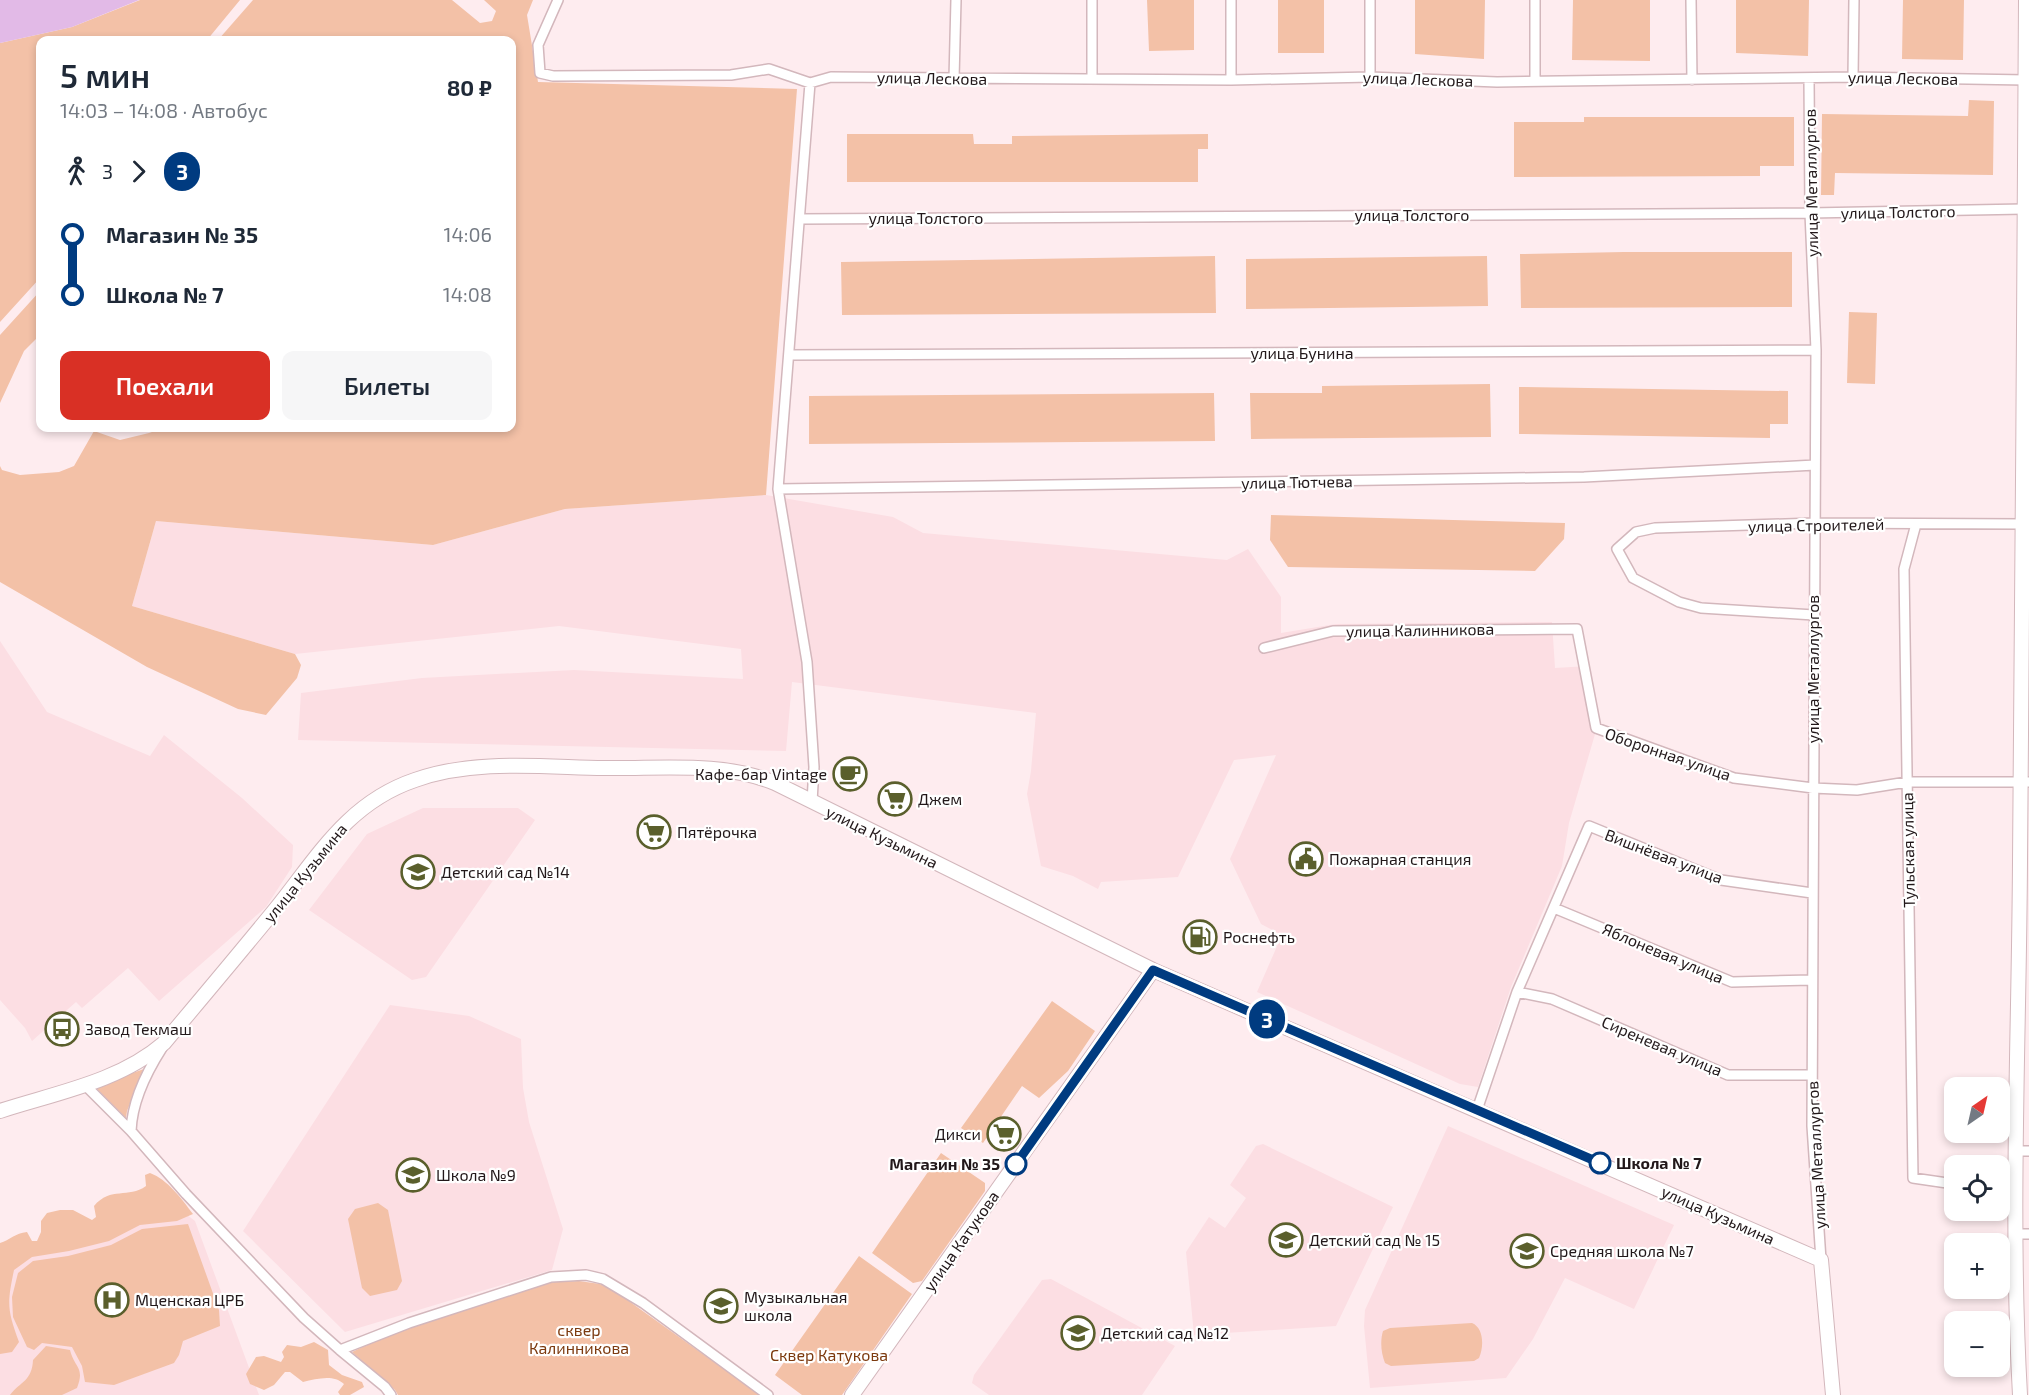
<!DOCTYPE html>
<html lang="ru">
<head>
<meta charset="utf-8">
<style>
	body { margin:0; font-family:"Exo 2",sans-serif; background:#f6f6f7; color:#1f2937; height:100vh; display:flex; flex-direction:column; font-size:22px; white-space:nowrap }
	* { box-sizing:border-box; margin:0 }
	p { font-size:20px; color:#747a83 }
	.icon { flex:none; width:33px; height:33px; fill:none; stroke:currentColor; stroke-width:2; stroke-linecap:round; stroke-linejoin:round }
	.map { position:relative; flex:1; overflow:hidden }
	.side { position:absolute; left:36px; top:36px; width:480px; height:396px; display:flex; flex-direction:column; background:#fff; border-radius:12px; box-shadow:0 3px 9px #0003 }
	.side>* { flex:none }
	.badge { padding:0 12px; border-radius:20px; font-size:21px; line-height:39px }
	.needle { width:39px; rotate:34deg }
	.fabs { position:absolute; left:1944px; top:1077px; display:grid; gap:12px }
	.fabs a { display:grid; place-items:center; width:66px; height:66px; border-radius:12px; background:#fff; box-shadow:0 3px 9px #0003; font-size:30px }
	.map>.badge { position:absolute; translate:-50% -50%; box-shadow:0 0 0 3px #fff }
	.legs { display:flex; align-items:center; gap:9px; height:66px; padding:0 24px; font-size:20px }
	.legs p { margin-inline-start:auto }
	.head { display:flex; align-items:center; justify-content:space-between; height:102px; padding:0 24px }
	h1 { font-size:33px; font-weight:600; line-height:45px }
	.primary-button { display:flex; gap:12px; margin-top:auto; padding:12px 24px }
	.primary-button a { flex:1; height:69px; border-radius:12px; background:#d93025; color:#fff; font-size:24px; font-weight:600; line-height:69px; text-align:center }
	.primary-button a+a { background:#f6f6f7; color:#1f2937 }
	ul { padding:0 24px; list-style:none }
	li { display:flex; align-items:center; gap:21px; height:60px; font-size:22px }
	li i { display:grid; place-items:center; width:9px; height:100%; margin:0 8px; background:currentColor }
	li i::after { content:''; width:15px; height:15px; margin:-8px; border:4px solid; border-radius:50%; background:#fff }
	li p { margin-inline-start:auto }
	li:first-child i { background:linear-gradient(#0000 50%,currentColor 0) }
	li:last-child i { background:linear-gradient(currentColor 50%,#0000 0) }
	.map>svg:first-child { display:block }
</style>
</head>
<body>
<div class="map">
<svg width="2029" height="1395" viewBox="0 0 2029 1395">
	<rect width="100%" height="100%" fill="#feecef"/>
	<!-- built -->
	<path fill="#fcdee3" d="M766 495 893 517 923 533 1227 560 1248 549 1281 597V633L1336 624 1552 622 1555 668 1588 666 1598 724 1569 823 1562 866 1511 987 1478 1087 1460 1084 1257 992 1282 935 1261 924 1230 859 1276 755 1234 760 1178 877 1101 882 1098 889 1073 876 1041 866 1027 794 1031 771 1036 713 792 682 786 751 298 740 301 693 422 678 574 670 743 679 741 649 559 626 295 654 132 606 156 521 433 545 565 509Z
		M0 641 47 712 150 756 164 735 242 798 293 845 292 867 266 907 159 1001 128 968 82 1008 76 1002 32 1041 25 1028 0 1000Z
		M423 808H518L535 820 426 977 412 980 309 910 367 834Z
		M390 1005 469 1016 521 1039 523 1088 529 1122 563 1229 552 1270 345 1332 243 1231Z
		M1448 1126 1674 1225 1634 1309 1565 1278 1533 1339 1506 1378 1370 1388 1364 1326 1365 1310Z
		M1263 1144 1393 1207 1336 1326 1194 1335 1186 1252 1209 1217 1225 1228 1246 1198 1230 1185 1256 1146Z
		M173 1204 195 1221 259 1395H0V1258Z
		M1051 1279 1175 1346 1142 1395H989L972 1383 974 1375 1042 1280Z"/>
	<!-- green -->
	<path fill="#f3c1a7" d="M140 0H240L207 40H40V278L0 322V43L72 27Z
		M253 0H452L480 23 492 21 496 11 484 0H533L527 15 538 82 797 89 766 495 565 509 433 545 156 521 132 606 295 654 301 665 297 678 266 715 238 709 147 667 0 582V466L2 470 20 475 59 472 74 466 94 431 120 440 149 433 163 428H512V40H218Z
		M1147 0H1194V50L1149 51Z
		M1278 0H1324V53H1278Z
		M1415 0H1485L1484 59 1415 54Z
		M1573 0H1650V61L1572 60Z
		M1736 0H1809L1808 56 1736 53Z
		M1903 0H1964L1963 60 1902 59Z
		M1969 100 1994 101 1993 175 1835 173 1834 195H1821L1822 114 1968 116Z
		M1584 117H1794V166H1760V176L1514 177V122H1584Z
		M847 134H973L974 144H1012V136L1208 134V149H1198V182H847Z
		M1624 252H1792V307L1521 308 1520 254Z
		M1215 256 1216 313 842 315 841 262Z
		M1487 256 1488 306 1246 309V259Z
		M40 291V335L24 351 0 403V335Z
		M1849 312 1877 313 1875 384 1847 383Z
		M1490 384 1491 437 1251 439 1250 393H1322V386Z
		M1519 387 1788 391V424H1770V438L1519 434Z
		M1214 393 1215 441 809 444V396Z
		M1271 515 1565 523 1564 539 1535 571 1288 567 1270 540Z
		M1052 1001 1095 1031 1068 1071 1039 1098 1022 1086 983 1143 961 1128Z
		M144 1069 127 1111 126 1118 98 1090V1085Z
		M941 1153 985 1183V1191L922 1281 913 1283 872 1253Z
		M150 1173C168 1180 181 1198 193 1214L177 1221 140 1225 109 1241 69 1251 32 1257 14 1270C7 1304 7 1309 19 1342L12 1352 0 1354V1243C10 1240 15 1233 27 1232L32 1241H37L41 1232V1221L47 1213 60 1210H73L92 1220 96 1217 94 1206C111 1186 128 1199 146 1186L145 1175Z
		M378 1203 388 1210 402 1281 397 1290 370 1296 362 1288 348 1219 355 1209Z
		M188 1224 219 1310 220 1326 183 1341 179 1355 174 1363 114 1385 85 1382 82 1366 72 1347 42 1343 34 1350 27 1347 13 1317 12 1297 18 1273 33 1261 68 1256 111 1245 142 1229Z
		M859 1256 912 1294 842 1395H802L775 1375Z
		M579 1281 600 1284 619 1294 760 1395H398L395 1390 352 1352 384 1337 521 1291 554 1282Z
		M1472 1323C1484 1328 1484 1347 1479 1358L1474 1361 1391 1366 1385 1363C1381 1353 1380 1341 1383 1331L1390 1328Z
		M314 1342 328 1350 329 1365 342 1375 362 1382 364 1387 350 1395H340L338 1392 344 1384C333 1374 317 1379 303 1382L290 1372H285L274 1385 264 1390 250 1384 246 1374 256 1357 264 1356 281 1362 284 1357 282 1352 287 1345 301 1347Z
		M46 1346 70 1350C75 1369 85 1367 77 1388L62 1395H10C21 1381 32 1381 33 1360Z"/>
	<!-- water -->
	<path fill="#e2bae7" d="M0 0H139L72 27 0 43Z"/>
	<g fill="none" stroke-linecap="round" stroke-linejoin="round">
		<defs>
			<path id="street" d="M558 0 538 45 540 73 553 76 731 75 769 69 810 83
				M1535 0V80
				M1691 0 1692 80
				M1370 77V0
				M1853 77 1854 0
				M1809 78 1810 213 1816 350 1812 1126 1821 1260
				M954 79 956 0
				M1092 79V0
				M1231 80V0
				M810 83 831 77 1231 80 1370 77 1497 82 1853 77 2026 80
				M810 83 778 489 807 662 814 767 812 802
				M800 219 1810 213 2024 209
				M789 355 1816 350
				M778 489 1584 477 1815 465
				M1916 524 1904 569 1913 1178 1954 1184
				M1814 615 1701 608 1679 602 1633 578 1617 549 1636 532 1655 528 1815 523 2023 524
				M1264 648 1333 631 1577 629 1596 728 1734 778 1813 788 1857 790 1907 782H2029
				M1554 908 1732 982 1812 980
				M1517 992 1552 999 1728 1075H1812
				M84 1084 131 1131 186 1194 304 1318 340 1350 385 1387 391 1395
				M1477 1110 1517 992 1589 826 1721 880 1812 893
				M131 1131C132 1102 146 1073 162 1048
				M2016 1151H2029
				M2000 1190 2016 1192
				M2015 1234H2029
				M340 1350 409 1323 551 1277 586 1275 603 1279 643 1303 768 1395"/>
			<path id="secondary" d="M0 1111C55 1093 119 1082 164 1043 201 999 238 955 274 911 317 858 347 803 415 780 474 759 542 767 604 768 661 769 721 761 775 783L1153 970 1821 1260 1833 1395
				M852 1395 1153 970
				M2020 1395C2010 1218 2019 1040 2020 862 2023 575 2024 287 2026 0"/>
		</defs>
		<!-- street casing -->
		<use href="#street" stroke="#d3b7bc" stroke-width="12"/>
		<!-- secondary casing -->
		<use href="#secondary" stroke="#d3b7bc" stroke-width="16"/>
		<!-- street -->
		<use href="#street" stroke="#fff" stroke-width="9"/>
		<!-- secondary -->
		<use href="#secondary" stroke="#fff" stroke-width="14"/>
	</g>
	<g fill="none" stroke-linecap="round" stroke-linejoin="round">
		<defs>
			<path id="line-1" d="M1016 1164 1153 970 1600 1163"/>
		</defs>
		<!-- line-1 casing -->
		<use href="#line-1" stroke="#fff" stroke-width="14"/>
		<!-- line-1 -->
		<use href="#line-1" stroke="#003b80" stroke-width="9"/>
	</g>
	<!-- icons -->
	<defs>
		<symbol id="cafe-ring" viewBox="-11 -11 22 22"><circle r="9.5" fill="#fff" stroke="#5a5f2c" stroke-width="1.5"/><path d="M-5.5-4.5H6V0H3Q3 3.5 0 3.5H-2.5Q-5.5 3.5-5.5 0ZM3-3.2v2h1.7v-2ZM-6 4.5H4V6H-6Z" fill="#5a5f2c"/></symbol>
		<symbol id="supermarket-ring" viewBox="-11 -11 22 22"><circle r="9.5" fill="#fff" stroke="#5a5f2c" stroke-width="1.5"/><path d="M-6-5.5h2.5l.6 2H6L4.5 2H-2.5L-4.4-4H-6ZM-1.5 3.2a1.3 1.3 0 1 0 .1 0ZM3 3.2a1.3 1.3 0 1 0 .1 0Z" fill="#5a5f2c"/></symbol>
		<symbol id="civic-ring" viewBox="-11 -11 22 22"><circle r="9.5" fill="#fff" stroke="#5a5f2c" stroke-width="1.5"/><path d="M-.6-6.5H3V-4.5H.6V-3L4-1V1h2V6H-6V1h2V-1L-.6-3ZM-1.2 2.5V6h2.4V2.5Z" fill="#5a5f2c"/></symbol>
		<symbol id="school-ring" viewBox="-11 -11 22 22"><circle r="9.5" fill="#fff" stroke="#5a5f2c" stroke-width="1.5"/><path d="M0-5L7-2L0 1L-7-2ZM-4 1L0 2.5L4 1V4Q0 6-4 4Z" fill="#5a5f2c"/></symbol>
		<symbol id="fuel-ring" viewBox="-11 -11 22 22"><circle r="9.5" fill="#fff" stroke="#5a5f2c" stroke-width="1.5"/><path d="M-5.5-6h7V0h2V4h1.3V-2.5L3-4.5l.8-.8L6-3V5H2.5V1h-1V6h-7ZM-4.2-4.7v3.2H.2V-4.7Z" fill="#5a5f2c"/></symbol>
		<symbol id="bus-ring" viewBox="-11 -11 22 22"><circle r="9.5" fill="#fff" stroke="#5a5f2c" stroke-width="1.5"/><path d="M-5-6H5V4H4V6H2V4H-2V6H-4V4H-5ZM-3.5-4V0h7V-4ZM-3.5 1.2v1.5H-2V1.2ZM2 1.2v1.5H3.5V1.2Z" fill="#5a5f2c"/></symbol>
		<symbol id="hospital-ring" viewBox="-11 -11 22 22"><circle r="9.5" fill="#fff" stroke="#5a5f2c" stroke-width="1.5"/><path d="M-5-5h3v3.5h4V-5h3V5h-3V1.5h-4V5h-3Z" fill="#5a5f2c"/></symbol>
	</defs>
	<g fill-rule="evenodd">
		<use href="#cafe-ring" x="831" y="755" width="38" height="38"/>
		<use href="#supermarket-ring" x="876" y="780" width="38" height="38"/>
		<use href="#supermarket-ring" x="635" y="813" width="38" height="38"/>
		<use href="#civic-ring" x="1287" y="840" width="38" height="38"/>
		<use href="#school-ring" x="399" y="853" width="38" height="38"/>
		<use href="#fuel-ring" x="1181" y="918" width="38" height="38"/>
		<use href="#bus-ring" x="43" y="1010" width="38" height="38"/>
		<use href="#supermarket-ring" x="985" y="1115" width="38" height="38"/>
		<use href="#school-ring" x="394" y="1156" width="38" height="38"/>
		<use href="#school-ring" x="1267" y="1221" width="38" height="38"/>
		<use href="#school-ring" x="1508" y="1232" width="38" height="38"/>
		<use href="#hospital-ring" x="93" y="1281" width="38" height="38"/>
		<use href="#school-ring" x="702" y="1287" width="38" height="38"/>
		<use href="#school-ring" x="1059" y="1314" width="38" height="38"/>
	</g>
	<!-- markers -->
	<g fill="#fff" stroke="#003b80" stroke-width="3">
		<circle cx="1600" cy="1163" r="10"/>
		<circle cx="1016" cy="1164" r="10"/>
	</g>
	<g text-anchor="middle" stroke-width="4.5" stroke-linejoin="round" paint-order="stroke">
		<!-- street labels -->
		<g font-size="16" fill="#22181a" stroke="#fff">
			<text transform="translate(932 78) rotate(1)" y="6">улица Лескова</text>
			<text transform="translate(1903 78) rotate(1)" y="6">улица Лескова</text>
			<text transform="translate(1418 79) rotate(2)" y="6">улица Лескова</text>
			<text transform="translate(1811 183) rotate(-91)" y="6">улица Металлургов</text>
			<text transform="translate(1898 212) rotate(-1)" y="6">улица Толстого</text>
			<text x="1412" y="221">улица Толстого</text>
			<text x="926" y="224">улица Толстого</text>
			<text x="1302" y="359">улица Бунина</text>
			<text transform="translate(1297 482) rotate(-1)" y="6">улица Тютчева</text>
			<text transform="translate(1816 525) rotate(-1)" y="6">улица Строителей</text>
			<text transform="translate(1420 630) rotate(-1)" y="6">улица Калинникова</text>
			<text transform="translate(1813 669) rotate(-90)" y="6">улица Металлургов</text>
			<text transform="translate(1668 754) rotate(19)" y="6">Оборонная улица</text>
			<text transform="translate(882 837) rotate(26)" y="6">улица Кузьмина</text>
			<text transform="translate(1908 850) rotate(-91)" y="6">Тульская улица</text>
			<text transform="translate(1664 856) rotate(21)" y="6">Вишнёвая улица</text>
			<text transform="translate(305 873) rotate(-51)" y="6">улица Кузьмина</text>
			<text transform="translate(1663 953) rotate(23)" y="6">Яблоневая улица</text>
			<text transform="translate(1662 1046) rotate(23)" y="6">Сиреневая улица</text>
			<text transform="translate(1816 1155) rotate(-93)" y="6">улица Металлургов</text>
			<text transform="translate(1718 1215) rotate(24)" y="6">улица Кузьмина</text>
			<text transform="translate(961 1241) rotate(-55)" y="6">улица Катукова</text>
		</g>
		<!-- poi labels -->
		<g font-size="16" fill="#22181a" stroke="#fff" text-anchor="start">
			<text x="827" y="780" text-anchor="end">Кафе-бар Vintage</text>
			<text x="918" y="805">Джем</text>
			<text x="677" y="838">Пятёрочка</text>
			<text x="1329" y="865">Пожарная станция</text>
			<text x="441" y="878">Детский сад №14</text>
			<text x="1223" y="943">Роснефть</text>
			<text x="85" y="1035">Завод Текмаш</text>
			<text x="981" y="1140" text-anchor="end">Дикси</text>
			<text x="436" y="1181">Школа №9</text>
			<text x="1309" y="1246">Детский сад № 15</text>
			<text x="1550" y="1257">Средняя школа №7</text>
			<text x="744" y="1303">Музыкальная<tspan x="744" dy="18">школа</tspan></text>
			<text x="135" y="1306">Мценская ЦРБ</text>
			<text x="1101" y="1339">Детский сад №12</text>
		</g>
		<!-- stop labels -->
		<g font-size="16" font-weight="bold" fill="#22181a" stroke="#fff" text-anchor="start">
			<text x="1616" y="1169">Школа № 7</text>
			<text x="1000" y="1170" text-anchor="end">Магазин № 35</text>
		</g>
		<!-- park labels -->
		<g font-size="16" fill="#7c3a0f" stroke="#fff">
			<text x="579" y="1336">сквер<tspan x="579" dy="18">Калинникова</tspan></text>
			<text x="829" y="1361">Сквер Катукова</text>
		</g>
	</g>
</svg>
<div class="fabs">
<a><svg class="needle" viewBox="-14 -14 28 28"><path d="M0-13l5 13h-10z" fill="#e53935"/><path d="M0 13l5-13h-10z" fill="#747a83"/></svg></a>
<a><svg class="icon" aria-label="locate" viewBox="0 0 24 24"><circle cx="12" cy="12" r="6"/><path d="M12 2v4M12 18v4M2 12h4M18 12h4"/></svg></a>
<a>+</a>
<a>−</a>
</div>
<b class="badge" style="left:1267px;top:1019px;background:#003b80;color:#fff">3</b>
<section class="side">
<div class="head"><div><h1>5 мин</h1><p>14:03 – 14:08 · Автобус</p></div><b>80 ₽</b></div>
<div class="legs"><svg class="icon" aria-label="walk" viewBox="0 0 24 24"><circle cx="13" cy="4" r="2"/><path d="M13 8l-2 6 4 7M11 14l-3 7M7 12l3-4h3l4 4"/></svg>3<svg class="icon" aria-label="forward" viewBox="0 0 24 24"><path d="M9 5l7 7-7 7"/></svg><b class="badge" style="background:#003b80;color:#fff">3</b></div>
<ul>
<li><i style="color:#003b80"></i><b>Магазин № 35</b><p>14:06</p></li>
<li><i style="color:#003b80"></i><b>Школа № 7</b><p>14:08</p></li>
</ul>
<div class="primary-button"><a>Поехали</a><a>Билеты</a></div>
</section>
</div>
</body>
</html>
